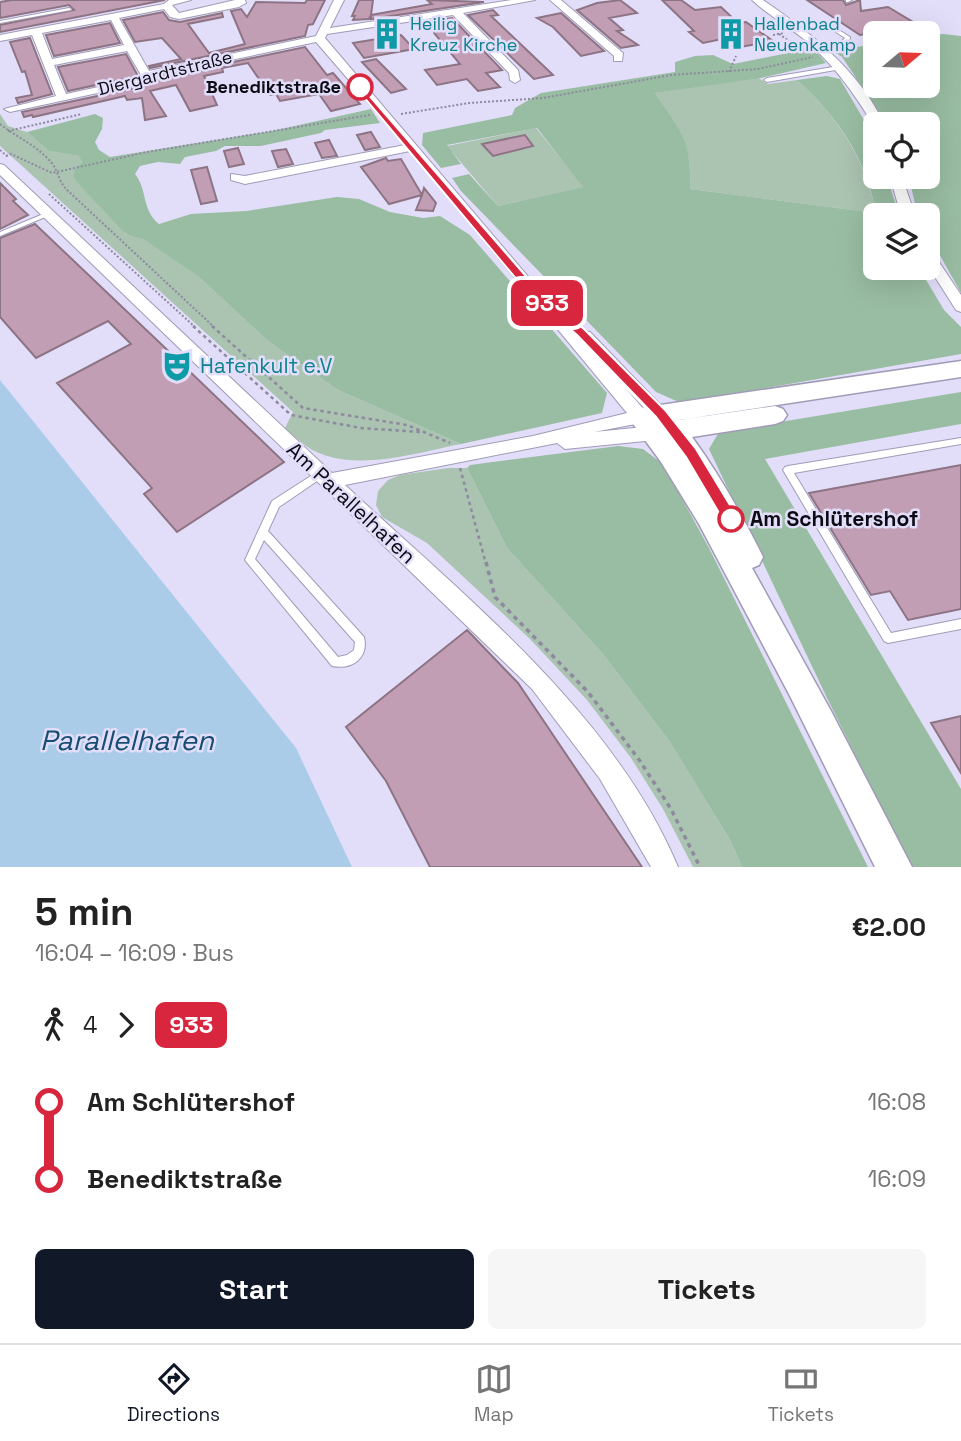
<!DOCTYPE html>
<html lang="en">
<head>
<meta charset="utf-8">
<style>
	body { margin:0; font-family:"Space Grotesk",sans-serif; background:#f6f6f6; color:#222; height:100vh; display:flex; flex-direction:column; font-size:26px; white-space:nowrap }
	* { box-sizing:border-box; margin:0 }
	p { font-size:23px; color:#767676 }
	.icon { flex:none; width:38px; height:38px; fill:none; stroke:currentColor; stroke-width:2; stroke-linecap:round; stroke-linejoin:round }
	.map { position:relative; height:867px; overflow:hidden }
	.drawer { display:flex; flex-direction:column; background:#fff; flex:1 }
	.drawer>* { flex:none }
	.badge { padding:0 14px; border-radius:10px; font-size:24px; line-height:46px }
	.needle { width:46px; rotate:71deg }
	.controls { position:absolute; left:863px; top:21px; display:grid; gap:14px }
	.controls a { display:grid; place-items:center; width:77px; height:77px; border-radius:10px; background:#fff; box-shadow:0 7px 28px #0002; font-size:35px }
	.map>.badge { position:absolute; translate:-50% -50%; box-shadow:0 0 0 4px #fff }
	.legs { display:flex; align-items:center; gap:10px; height:77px; padding:0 35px; font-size:23px }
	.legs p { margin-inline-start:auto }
	.head { display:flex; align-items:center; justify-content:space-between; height:119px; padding:0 35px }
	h1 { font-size:38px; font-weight:800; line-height:52px }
	.cta { display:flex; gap:14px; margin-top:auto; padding:14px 35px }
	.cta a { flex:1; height:80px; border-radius:10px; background:#111827; color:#fff; font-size:28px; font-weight:800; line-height:80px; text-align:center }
	.cta a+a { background:#f6f6f6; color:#222 }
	ul { padding:0 35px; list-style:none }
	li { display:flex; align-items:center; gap:24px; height:77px; font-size:26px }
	li i { display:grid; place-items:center; width:10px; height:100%; margin:0 9px; background:currentColor }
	li i::after { content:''; width:18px; height:18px; margin:-9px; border:5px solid; border-radius:50%; background:#fff }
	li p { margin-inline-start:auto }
	li:first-child i { background:linear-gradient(#0000 50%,currentColor 0) }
	li:last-child i { background:linear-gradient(currentColor 50%,#0000 0) }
	.tab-bar { display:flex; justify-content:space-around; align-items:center; height:98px; border-top:2px solid #e0e0e0; background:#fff; font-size:19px; color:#767676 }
	.tab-bar a { display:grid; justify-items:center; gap:4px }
	.tab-bar .active { color:#111827 }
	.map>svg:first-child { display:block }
</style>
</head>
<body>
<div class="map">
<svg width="961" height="867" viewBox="0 0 961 867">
	<rect width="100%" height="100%" fill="#e2defa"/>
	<!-- green -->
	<path fill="#abc3b1" d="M757 77 768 84 797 80C838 117 865 158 876 213L690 189C692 142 680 130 655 93Z
		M0 114 8 126 27 132 49 151 79 156 82 161 73 178 131 236 144 238 199 277 269 342 338 390 461 444C416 453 348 475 306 446 299 441 292 434 285 428L293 412 0 146Z
		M536 128 584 187 498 206 447 146Z
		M448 468H467L507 548 603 654 670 742 730 840 742 867H693L663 809 631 758 587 700 530 639 427 543 382 517 376 505 378 491 388 480 400 475Z"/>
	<!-- forest -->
	<path fill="#99bda2" d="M943 34 961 36V293L928 234V215L917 213 909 177H928V124H887L842 57 833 51 875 44V86H928V36Z
		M806 46 814 49 826 63 761 78 655 93C681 131 692 141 690 189L876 213C866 158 838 117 797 80L827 76 840 79 875 139V177H887L899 215H875V268H919L944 310 961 327V354L681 403 656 392 461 191 452 178 469 174 498 206 583 187 537 128 447 145 461 164 441 168 422 145 423 133 512 115 515 108 541 93 675 72V62L695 56 713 55 733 64 798 51Z
		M371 109 380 123 325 130 321 133 261 146H225L216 151 185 157 180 164 158 162 140 166 135 174C148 190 141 209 159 224L191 214 246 211 337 197 359 199 390 212 423 218 440 216 470 235 607 393 602 413 461 444 338 390 269 342 199 277 144 239 131 236 122 230 73 178 75 170 82 162 79 156 49 151 27 132 95 114 103 118 102 129 95 142 99 150 110 157 272 131Z
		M961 392V424L765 459 961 789V867H911L827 698 709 449 719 432Z
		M618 446 643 449 663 464 709 548 868 867H742L730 840 670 742 603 654 507 548 467 468 470 465Z"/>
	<!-- water -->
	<path fill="#aacce8" d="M0 380 296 748 352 867H0Z"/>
	<!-- building -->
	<path fill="#c29eb5" stroke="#8d7484" stroke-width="2" d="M12 0H165L0 32V25L74 10 69 5 0 18V2Z
		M307 0H325L313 24 308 25 305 36 150 68 149 66 181 59 162 38 135 42 123 20 163 12 169 20 180 22 222 13 223 17 188 24 209 53 245 44 231 11 241 9 247 17 256 2 305 3Z
		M359 0H373L371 15 432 4 427 0 484 2 371 19V15L369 19 353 20 355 16H352Z
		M620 0 637 13 609 18 623 30 617 31 638 45 621 48 577 10 597 3Z
		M662 0H681L695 10 721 7 738 23 746 22 773 41 735 48 722 39 703 43 689 32 694 31Z
		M807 0H843L846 5 860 0 861 11 888 7 918 25 860 35Z
		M493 10 498 15 491 16 553 75 534 79 468 15Z
		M561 13 604 51 581 56 553 27 537 18Z
		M452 18 502 70 486 73 500 87 478 91 467 79 437 85 425 70 460 64 434 33V23L423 22Z
		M110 23 120 43 54 56 46 35Z
		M401 35 414 49 364 58 353 43Z
		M30 38 52 94 18 103 16 98 32 95 25 71 22 72 10 42Z
		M305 47 327 75 333 73 360 104 331 111 319 94 280 101 276 94 270 95 248 63 222 68 223 72 204 76 217 105 190 111 176 85 150 91 166 116 145 120 142 98 127 100 125 96 33 117 32 115 24 117 22 112 149 85 152 79Z
		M126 54 138 76 68 91 58 67Z
		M376 59 406 89 391 93 362 62Z
		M371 132 380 147 365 150 357 135Z
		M525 135 533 146 493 156 482 144Z
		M329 140 337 156 322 158 315 143Z
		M238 148 244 164 229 167 224 151Z
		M286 149 293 164 278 167 272 151Z
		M386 158 388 161 401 159 422 195 424 188 436 203 433 211 416 210 422 195 389 204 361 167Z
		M207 167 217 201 201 204 191 170Z
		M0 183 16 199 13 201 28 215 0 229Z
		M35 224 160 343 284 462 177 532 144 494 152 488 57 383 131 344 108 321 36 358 0 317V238Z
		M961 465V609L908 620 890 591 871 595 809 493Z
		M467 630 518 683 642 867H430L386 781 346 727Z
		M961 716V773L931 723Z"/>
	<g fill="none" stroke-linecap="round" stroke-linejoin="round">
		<defs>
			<path id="lane" d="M846 0H852L848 2H846Z
				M69 8 71 9V10L0 23V21Z
				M826 22 850 37V39L845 44 818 49 815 47 816 46 841 42 845 38 825 25 794 27 792 26 794 25Z
				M839 66 841 67V69L767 82 764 80 767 78Z
				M48 212 50 213V215L0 236V232Z
				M961 438V444L794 473 891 633 961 619V629L888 643 884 641 783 470 785 467 788 466Z
				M320 470 323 471 325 474 323 477 279 507 268 531 364 637C369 658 352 670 332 666L245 560 272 501ZM264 540 355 642 354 650 347 655 338 657 255 559Z"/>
			<path id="street" d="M169 0H191L172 5 179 13 235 0H245L246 3 239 7 179 19 170 17 164 9 119 18 149 71 316 36 334 0H344L330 28 512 0H535L463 13 518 70 520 80 515 83 510 80 509 73 453 15 327 34 325 38 577 334 584 331 590 332 669 414 666 418H654L625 388 646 412 649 417 646 422 594 432 655 426 661 428 664 433 661 438 655 440 565 449 557 443 345 485C464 596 614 714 678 867H651L600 779 532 689 0 175V164L4 165 332 473 533 436 627 413 410 151 245 184 231 180V174L245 176 405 145 316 42 150 77 148 82 10 112 4 109 56 96 32 35 0 41V35L164 4ZM111 20 124 45 52 59 42 33ZM127 51 141 75 140 78 66 94 54 65Z
				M550 0H561L623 53 622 61H614V56Z
				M752 0H763C811 33 859 70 884 124L874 126C854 93 835 66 805 40 788 26 768 15 752 0Z
				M890 177H902L915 215H901Z
				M928 252 933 253 961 295V312L956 310 928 266Z"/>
			<path id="secondary" d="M961 361V377L679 420 775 406 783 409 787 415 783 421 775 424 692 437C719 474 742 515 763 557L759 565 752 568 831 711 912 867H875L790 696 699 524 661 462 628 417 631 411 640 408Z"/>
		</defs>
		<!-- lane casing -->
		<use href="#lane" stroke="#a09bb6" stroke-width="2"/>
		<!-- street casing -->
		<use href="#street" stroke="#a09bb6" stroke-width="2"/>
		<!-- secondary casing -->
		<use href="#secondary" stroke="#a09bb6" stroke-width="3"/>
		<!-- path-far2 -->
		<path stroke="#8d8a9e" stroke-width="2" stroke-dasharray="2 2" stroke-linecap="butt" d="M779 34 795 45
			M773 35 783 33
			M729 72 736 56
			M401 114 469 103 543 98 671 75 758 69 813 57
			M0 124C16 137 36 145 50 161 58 169 58 180 66 189L214 327
			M8 131 82 114
			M0 150 8 157
			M6 156 11 154 52 173 147 152 370 115
			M49 194 195 327"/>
		<!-- path-far1 -->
		<path stroke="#8d8a9e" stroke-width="2.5" stroke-dasharray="3.5 3.5" stroke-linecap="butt" d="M193 326 291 415 361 428 420 432
			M212 326 303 408 407 425 450 443
			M460 468 486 564"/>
		<!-- path -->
		<path stroke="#8d8a9e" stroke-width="3.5" stroke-dasharray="4.5 4.5" stroke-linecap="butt" d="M486 562 495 597 588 692 640 761 671 809 700 867"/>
		<!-- lane -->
		<use href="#lane" fill="#fff" fill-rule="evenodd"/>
		<!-- street -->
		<use href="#street" fill="#fff" fill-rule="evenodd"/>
		<!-- secondary -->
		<use href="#secondary" fill="#fff" fill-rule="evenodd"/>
	</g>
	<!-- line-1 -->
	<path fill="#d7263d" stroke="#fff" stroke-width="2" d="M360 85 531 282 585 330 665 410 696 449 736 515 738 519 736 523H725L686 457 656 417 577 335 523 287 357 89Z"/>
	<!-- icons -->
	<defs>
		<symbol id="building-bare" viewBox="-9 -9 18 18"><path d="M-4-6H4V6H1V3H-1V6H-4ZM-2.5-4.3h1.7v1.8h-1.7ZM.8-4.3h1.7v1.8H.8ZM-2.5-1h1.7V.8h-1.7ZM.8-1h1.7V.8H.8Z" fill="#0f9aa8" stroke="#e2defa" stroke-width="2.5" paint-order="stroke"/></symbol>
		<symbol id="theatre-bare" viewBox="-9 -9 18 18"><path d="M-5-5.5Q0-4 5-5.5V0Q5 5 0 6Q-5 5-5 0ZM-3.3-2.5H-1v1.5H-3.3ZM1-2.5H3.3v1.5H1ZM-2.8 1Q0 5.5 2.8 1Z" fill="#0f9aa8" stroke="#e2defa" stroke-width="2.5" paint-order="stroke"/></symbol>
	</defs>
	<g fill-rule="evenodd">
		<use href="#building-bare" x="365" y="12" width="44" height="44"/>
		<use href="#building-bare" x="709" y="12" width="44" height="44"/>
		<use href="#theatre-bare" x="155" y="344" width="44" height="44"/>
	</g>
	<!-- markers -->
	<g fill="#fff" stroke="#d7263d" stroke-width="3.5">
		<circle cx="360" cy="87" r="12"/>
		<circle cx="731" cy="519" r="12"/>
	</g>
	<g text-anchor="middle" stroke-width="5" stroke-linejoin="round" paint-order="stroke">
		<!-- far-culture labels -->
		<g font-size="18" fill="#0d838f" stroke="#e2defa" text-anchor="start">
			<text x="410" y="30">Heilig<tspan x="410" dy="21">Kreuz Kirche</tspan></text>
			<text x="754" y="30">Hallenbad<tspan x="754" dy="21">Neuenkamp</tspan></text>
		</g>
		<!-- far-street labels -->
		<g font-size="18" fill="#0c0a13" stroke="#e2defa">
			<text transform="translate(165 73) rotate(-14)" y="6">Diergardtstraße</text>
		</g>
		<!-- far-stop labels -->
		<g font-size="18" font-weight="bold" fill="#0c0a13" stroke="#e2defa" text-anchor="end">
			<text x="341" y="93">Benediktstraße</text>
		</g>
		<!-- culture labels -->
		<g font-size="21" fill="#0d838f" stroke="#e2defa" text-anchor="start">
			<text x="200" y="373">Hafenkult e.V</text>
		</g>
		<!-- street labels -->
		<g font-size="21" fill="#0c0a13" stroke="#e2defa">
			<text transform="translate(351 503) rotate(43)" y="7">Am Parallelhafen</text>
		</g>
		<!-- stop labels -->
		<g font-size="21" font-weight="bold" fill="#0c0a13" stroke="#e2defa" text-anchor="start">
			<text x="750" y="526">Am Schlütershof</text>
		</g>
		<!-- near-water labels -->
		<g font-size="28" font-style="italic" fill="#174d72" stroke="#e2defa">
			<text x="127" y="750">Parallelhafen</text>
		</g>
	</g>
</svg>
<div class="controls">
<a><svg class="needle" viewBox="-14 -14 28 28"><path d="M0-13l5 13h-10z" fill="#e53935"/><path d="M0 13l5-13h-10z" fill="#767676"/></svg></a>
<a><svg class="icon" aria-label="locate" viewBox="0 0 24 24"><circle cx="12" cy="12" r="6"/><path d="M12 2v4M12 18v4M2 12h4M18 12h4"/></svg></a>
<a><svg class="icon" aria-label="layers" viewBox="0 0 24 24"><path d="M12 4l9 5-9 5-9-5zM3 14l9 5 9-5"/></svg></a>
</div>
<b class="badge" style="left:547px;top:303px;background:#d7263d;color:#fff">933</b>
</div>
<section class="drawer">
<div class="head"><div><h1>5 min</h1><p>16:04 – 16:09 · Bus</p></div><b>€2.00</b></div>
<div class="legs"><svg class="icon" aria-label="walk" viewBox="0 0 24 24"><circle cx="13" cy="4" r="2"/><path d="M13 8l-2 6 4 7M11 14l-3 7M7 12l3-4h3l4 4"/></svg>4<svg class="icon" aria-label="forward" viewBox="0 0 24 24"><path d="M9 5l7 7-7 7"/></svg><b class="badge" style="background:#d7263d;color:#fff">933</b></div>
<ul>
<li><i style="color:#d7263d"></i><b>Am Schlütershof</b><p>16:08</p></li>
<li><i style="color:#d7263d"></i><b>Benediktstraße</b><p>16:09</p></li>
</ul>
<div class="cta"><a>Start</a><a>Tickets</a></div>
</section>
<nav class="tab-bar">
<a class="active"><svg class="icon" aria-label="directions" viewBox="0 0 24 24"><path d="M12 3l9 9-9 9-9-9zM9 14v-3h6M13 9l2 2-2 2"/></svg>Directions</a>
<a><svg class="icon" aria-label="map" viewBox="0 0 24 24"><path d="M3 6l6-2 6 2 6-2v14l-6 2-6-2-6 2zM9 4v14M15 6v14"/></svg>Map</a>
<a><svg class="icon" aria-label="tickets" viewBox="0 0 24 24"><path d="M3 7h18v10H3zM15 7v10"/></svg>Tickets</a>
</nav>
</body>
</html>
